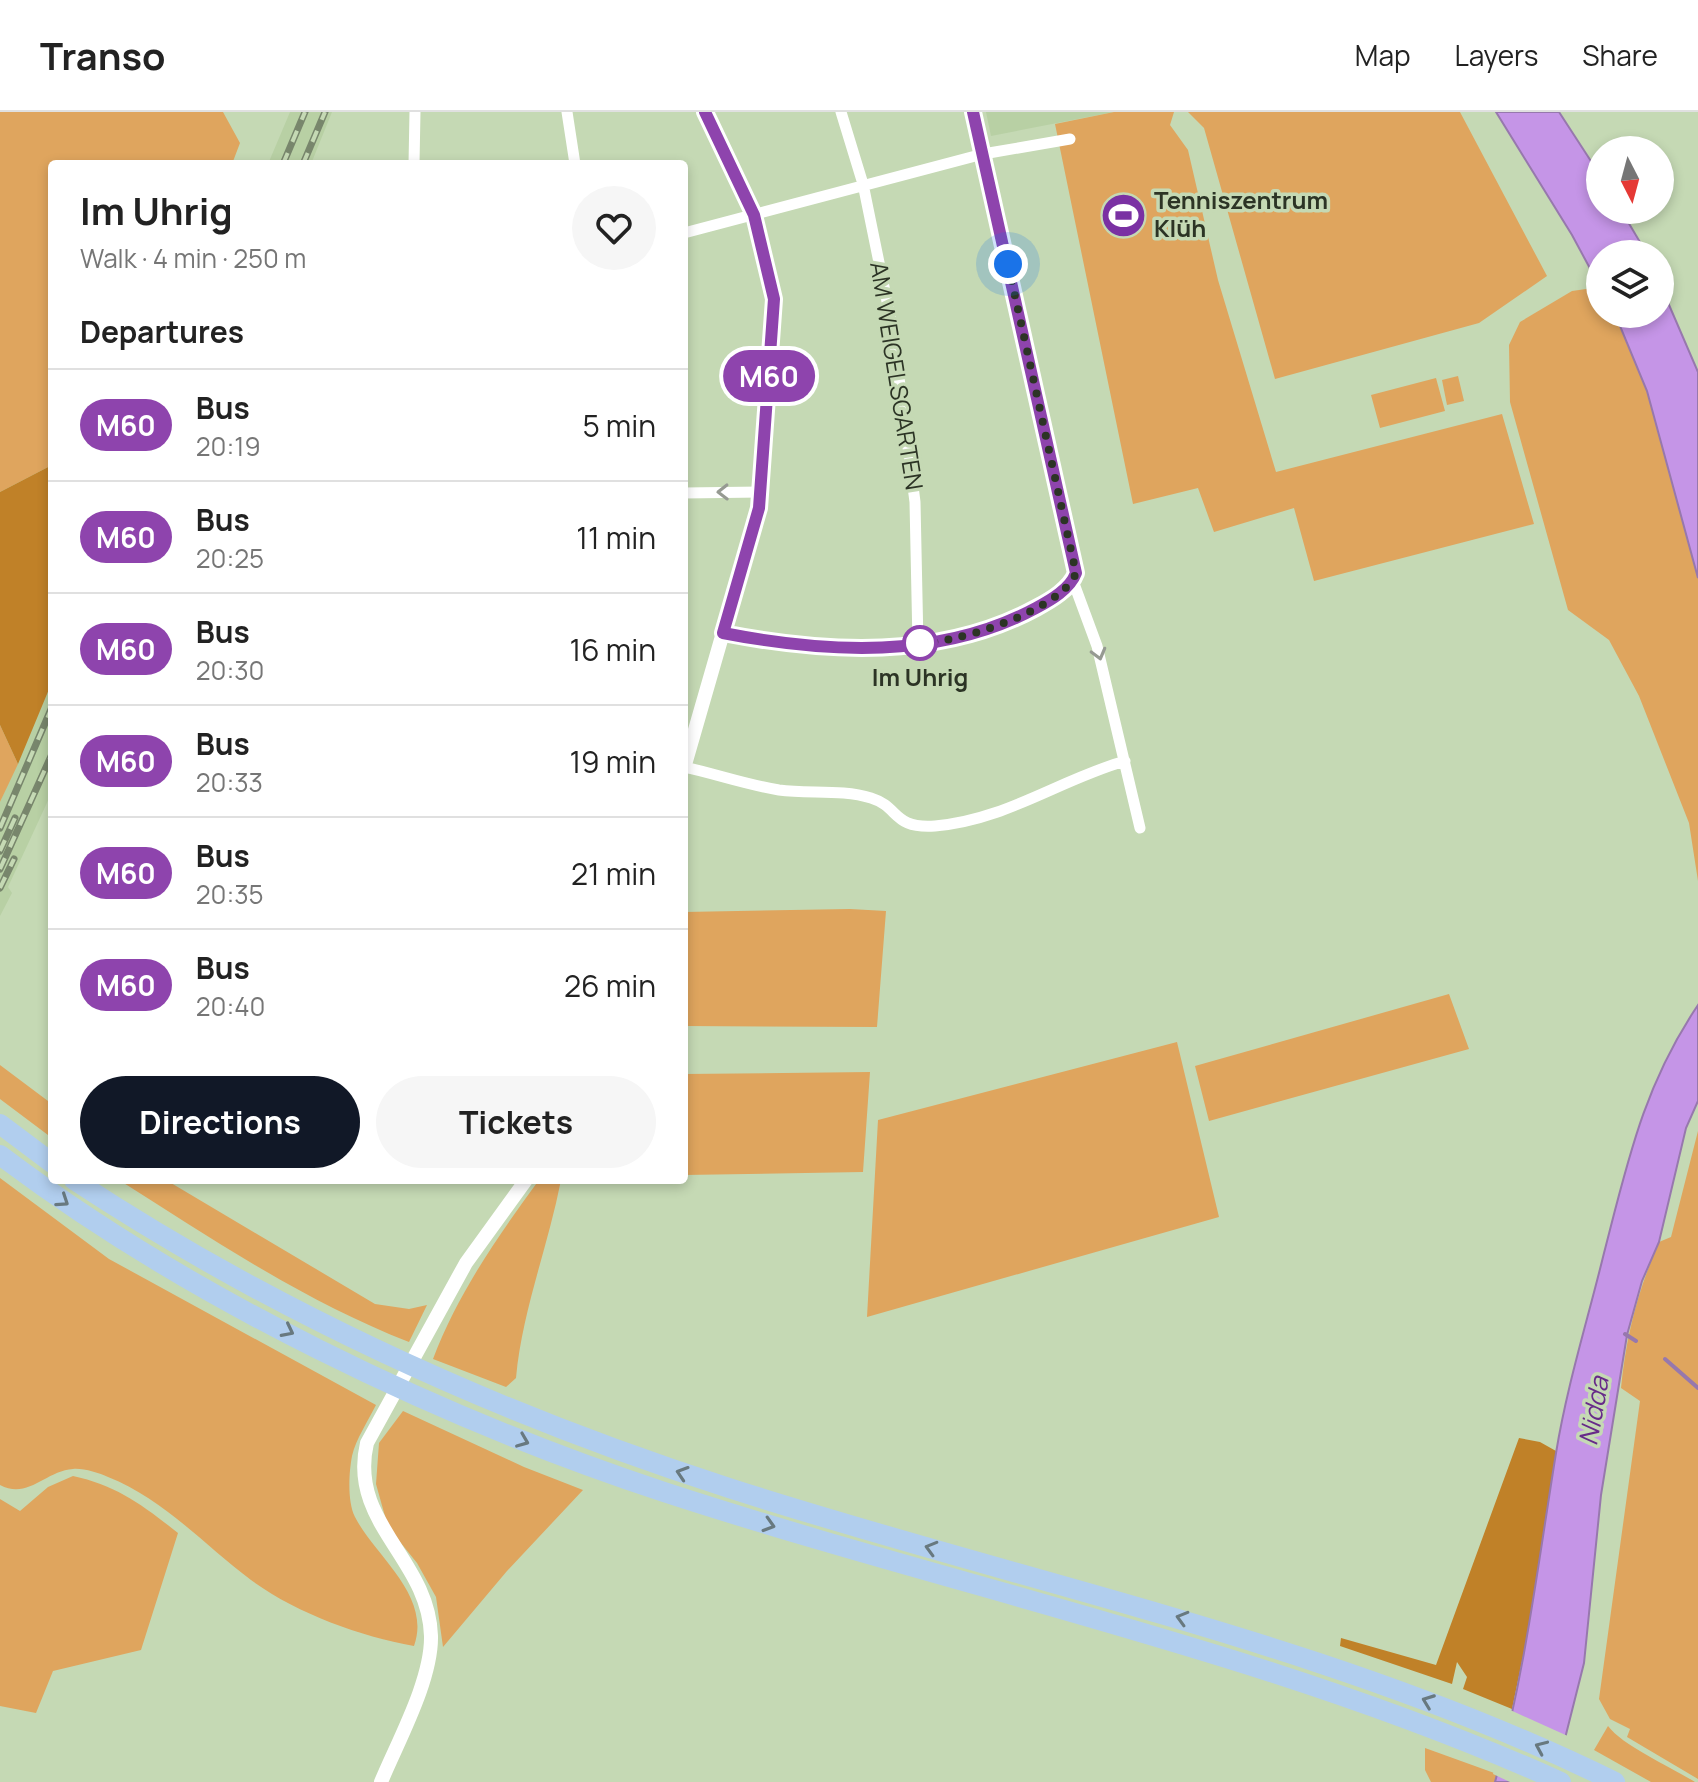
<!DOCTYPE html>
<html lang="en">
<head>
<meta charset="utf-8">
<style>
	body { margin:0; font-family:Manrope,sans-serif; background:#f6f6f6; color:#222; height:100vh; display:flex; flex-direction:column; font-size:30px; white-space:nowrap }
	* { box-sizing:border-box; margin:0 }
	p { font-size:26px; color:#767676 }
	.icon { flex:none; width:44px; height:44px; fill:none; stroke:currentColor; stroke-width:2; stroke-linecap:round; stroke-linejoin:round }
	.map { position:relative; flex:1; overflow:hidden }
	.sheet { position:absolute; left:48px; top:48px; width:640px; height:1024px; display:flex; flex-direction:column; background:#fff; border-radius:8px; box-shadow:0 4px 12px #0003 }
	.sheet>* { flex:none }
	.badge { padding:0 16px; border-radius:26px; font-size:28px; line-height:52px }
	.needle { width:52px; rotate:174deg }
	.fabs { position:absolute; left:1586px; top:24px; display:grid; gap:16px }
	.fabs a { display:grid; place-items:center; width:88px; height:88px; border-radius:50%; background:#fff; box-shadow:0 4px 12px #0003; font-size:40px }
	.you { position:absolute; width:40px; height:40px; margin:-20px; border:6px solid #fff; border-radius:50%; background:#1a73e8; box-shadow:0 0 0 12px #1a73e833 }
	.map>.badge { position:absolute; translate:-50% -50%; box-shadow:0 0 0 4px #fff }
	h2 { padding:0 32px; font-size:30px; line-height:72px }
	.round { display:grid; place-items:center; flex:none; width:84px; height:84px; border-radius:42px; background:#f6f6f6 }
	.overview { display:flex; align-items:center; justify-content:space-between; height:136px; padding:0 32px }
	h1 { font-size:38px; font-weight:700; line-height:60px }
	.cta { display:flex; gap:16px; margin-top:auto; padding:16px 32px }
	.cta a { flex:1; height:92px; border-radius:48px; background:#111827; color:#fff; font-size:32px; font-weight:700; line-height:92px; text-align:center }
	.cta a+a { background:#f6f6f6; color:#222 }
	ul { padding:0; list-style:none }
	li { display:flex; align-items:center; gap:24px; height:112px; padding:0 32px; border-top:2px solid #e0e0e0 }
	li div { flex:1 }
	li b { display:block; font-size:30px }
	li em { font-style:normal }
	li .badge { min-width:88px; font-weight:700; text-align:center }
	header { display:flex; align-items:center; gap:48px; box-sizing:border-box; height:112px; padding:0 40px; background:#fff; border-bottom:2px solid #e0e0e0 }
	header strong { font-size:38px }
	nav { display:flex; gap:44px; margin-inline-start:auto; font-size:28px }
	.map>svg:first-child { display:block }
</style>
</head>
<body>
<header>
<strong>Transo</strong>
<nav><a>Map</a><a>Layers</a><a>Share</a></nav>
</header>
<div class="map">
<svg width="1698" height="1670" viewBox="0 0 1698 1670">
	<rect width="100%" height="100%" fill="#c5d9b4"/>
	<!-- built -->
	<path fill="#b8d0a4" d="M290 0H332L311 52H268Z
		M986 0H1114L991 24Z
		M52 570V680L8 775 12 781 0 804V690Z"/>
	<!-- green -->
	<path fill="#dfa55e" d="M0 0H223L240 31 232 52H52V353L0 380Z
		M1114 0H1174L1170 13 1188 38 1218 168 1276 360 1502 302 1534 412 1314 469 1294 396 1214 420 1198 376 1133 392 1055 12Z
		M1188 0H1460L1547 164 1479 211 1275 267 1204 16Z
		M1600 175V202H1615L1647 278 1698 466V769L1689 711 1639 584 1609 528 1568 498 1510 290 1509 233 1520 210 1572 179Z
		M1458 264 1464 289 1447 293 1442 268Z
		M1436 266 1445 299 1380 316 1371 283Z
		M0 613 18 652 0 690Z
		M850 797 886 799 877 915 684 914V800Z
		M1449 882 1469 937 1209 1009 1195 954Z
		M1177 930 1219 1105 867 1205 878 1008Z
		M0 953 52 992V1026L0 987Z
		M870 960 863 1060 684 1063V962Z
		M1698 1019V1667L1627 1625 1630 1617 1610 1607 1599 1587 1640 1289 1621 1276C1626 1224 1638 1178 1659 1130L1671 1125Z
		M0 1066 109 1147 376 1293C368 1309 356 1327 352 1344 349 1360 347 1389 355 1405 375 1444 432 1484 414 1534 359 1524 296 1501 251 1468 204 1433 164 1387 108 1365 99 1361 83 1356 73 1357 45 1359 28 1388 0 1373Z
		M119 1068H166L375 1192 409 1197 427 1193 409 1230C306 1190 212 1127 119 1068Z
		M539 1068H561C548 1135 522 1199 516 1266L506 1275 433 1247C458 1181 498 1124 539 1068Z
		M403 1299 524 1355 583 1378 507 1459 443 1535 436 1485 417 1451 388 1415 376 1372 379 1331Z
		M73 1364C116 1373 144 1394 178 1421L141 1538 53 1559 36 1601 0 1594V1387L20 1399 48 1375Z
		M1608 1614C1623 1634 1671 1655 1695 1670H1651L1594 1638Z
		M1425 1636 1497 1662 1495 1670H1431L1425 1658Z"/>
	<!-- forest -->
	<path fill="#c08128" d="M52 353V570L18 652 0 613V380Z
		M1519 1326 1540 1330 1556 1339 1538 1473 1512 1597 1463 1577 1467 1565 1457 1550 1452 1572 1340 1534 1341 1526 1436 1553Z"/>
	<!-- water -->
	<path fill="#c595e7" stroke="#9778ad" stroke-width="2" d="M1496 0H1559L1600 63V98H1621L1647 142H1600V175L1572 123Z
		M1660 172 1698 260V466L1647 279 1615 202H1660Z
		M1698 893V989L1686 1016 1659 1130 1642 1169 1627 1223 1601 1383 1584 1551 1554 1670H1495C1525 1562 1538 1452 1556 1341 1567 1273 1588 1207 1604 1141 1628 1048 1644 973 1698 893Z"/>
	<!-- pier -->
	<path fill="#c5d9b4" d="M1508 1597 1570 1625 1558 1670H1510L1493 1662Z"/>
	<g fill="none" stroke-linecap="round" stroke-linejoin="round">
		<!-- stream -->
		<path stroke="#9778ad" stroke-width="4" d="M1625 1222 1636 1229
			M1665 1247 1698 1276"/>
		<!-- minor -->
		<path stroke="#fff" stroke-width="11" d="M567 0 575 52
			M841 0 863 72 893 219 915 390 918 532
			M414 52 415 0
			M684 121 983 42 1070 27
			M684 381 761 380
			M1073 469 1097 534 1140 716
			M723 521C834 542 983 552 1073 469L1075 446 973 0
			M684 655C716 662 747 673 779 678 809 682 842 677 871 686 900 695 892 717 935 714 1006 708 1059 668 1125 649"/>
		<!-- tertiary -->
		<path stroke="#fff" stroke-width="14" d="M684 656 759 396 774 187 754 103 705 0
			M381 1670C398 1629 432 1568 431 1524 429 1447 348 1411 367 1331L466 1151 526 1068"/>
		<!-- motorway -->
		<path stroke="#b1ceee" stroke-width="20" d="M0 1012 52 1051
			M0 1043C189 1186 439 1306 664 1380 964 1478 1273 1540 1561 1670
			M74 1068C276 1201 499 1302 729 1376 1026 1472 1333 1531 1615 1670"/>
		<defs>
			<path id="rail" d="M283 52 305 0
				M303 52 325 0
				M0 716 52 595
				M0 739 15 706
				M0 757 52 642
				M0 776 14 747"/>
		</defs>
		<!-- rail casing -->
		<use href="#rail" stroke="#78866c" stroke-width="7"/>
		<!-- rail -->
		<use href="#rail" stroke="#c5d9b4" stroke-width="4" stroke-dasharray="12" stroke-linecap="butt"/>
	</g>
	<!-- one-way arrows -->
	<defs><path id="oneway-chevron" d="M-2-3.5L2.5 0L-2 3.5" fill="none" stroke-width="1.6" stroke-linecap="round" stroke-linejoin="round" transform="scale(2)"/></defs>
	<g stroke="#969a92">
		<use href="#oneway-chevron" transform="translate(723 380) rotate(179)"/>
		<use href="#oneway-chevron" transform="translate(1099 542) rotate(75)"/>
	</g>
	<g stroke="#68797f">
		<use href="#oneway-chevron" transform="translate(63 1089) rotate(34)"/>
		<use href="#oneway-chevron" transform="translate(288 1219) rotate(27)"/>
		<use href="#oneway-chevron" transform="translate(523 1329) rotate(22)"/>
		<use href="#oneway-chevron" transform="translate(682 1361) rotate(-162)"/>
		<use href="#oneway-chevron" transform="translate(769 1413) rotate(17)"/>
		<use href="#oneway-chevron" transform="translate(931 1436) rotate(-164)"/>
		<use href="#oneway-chevron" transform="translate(1182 1506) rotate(-164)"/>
		<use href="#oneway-chevron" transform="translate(1428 1589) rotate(-159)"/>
		<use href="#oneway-chevron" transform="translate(1541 1635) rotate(-156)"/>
	</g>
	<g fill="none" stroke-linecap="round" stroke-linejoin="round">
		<defs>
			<path id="line" d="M705 0 754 103 774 187 759 396 723 521C826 541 940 548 1036 496 1051 488 1070 477 1076 461L973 0"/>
		</defs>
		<!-- line casing -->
		<use href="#line" stroke="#fff" stroke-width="18"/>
		<!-- line -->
		<use href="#line" stroke="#8e44ad" stroke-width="12"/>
		<!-- walk -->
		<path stroke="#2c3425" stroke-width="8" stroke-dasharray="0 14.4" d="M920 531C951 532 1061 500 1076 461L1008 152"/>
	</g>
	<!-- icons -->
	<defs>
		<symbol id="stadium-disc" viewBox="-11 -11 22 22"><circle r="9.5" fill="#7a31a3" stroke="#c5d9b4"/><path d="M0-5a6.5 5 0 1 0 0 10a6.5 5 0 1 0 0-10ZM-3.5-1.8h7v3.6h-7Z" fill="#fff"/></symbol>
	</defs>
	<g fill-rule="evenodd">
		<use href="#stadium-disc" x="1098" y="78" width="51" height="51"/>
	</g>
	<!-- markers -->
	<circle fill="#fff" stroke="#8e44ad" stroke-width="4" cx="920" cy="531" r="16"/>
	<g text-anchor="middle" stroke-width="7" stroke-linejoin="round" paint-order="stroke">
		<!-- poi labels -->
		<g font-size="24" font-weight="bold" fill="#2c3425" stroke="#c5d9b4" text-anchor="start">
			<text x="1154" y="97">Tenniszentrum<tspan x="1154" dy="28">Klüh</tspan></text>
		</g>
		<!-- street labels -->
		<g font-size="24" fill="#2c3425" stroke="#c5d9b4">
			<text transform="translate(896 264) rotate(81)" y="8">AM WEIGELSGARTEN</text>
		</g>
		<!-- stop labels -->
		<g font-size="24" font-weight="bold" fill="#2c3425" stroke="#c5d9b4">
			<text x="920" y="574">Im Uhrig</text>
		</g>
		<!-- water labels -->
		<g font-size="26" font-style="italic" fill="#672a89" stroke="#c5d9b4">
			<text transform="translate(1594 1299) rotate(-80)" y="9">Nidda</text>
		</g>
	</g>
</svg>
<div class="fabs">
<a><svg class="needle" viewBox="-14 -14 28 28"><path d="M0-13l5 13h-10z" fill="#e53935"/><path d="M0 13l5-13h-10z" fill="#767676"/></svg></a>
<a><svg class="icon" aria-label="layers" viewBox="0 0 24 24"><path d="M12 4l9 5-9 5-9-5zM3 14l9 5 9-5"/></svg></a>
</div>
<div class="you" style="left:1008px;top:152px"></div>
<b class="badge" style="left:769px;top:264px;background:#8e44ad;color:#fff">M60</b>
<section class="sheet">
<div class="overview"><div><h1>Im Uhrig</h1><p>Walk · 4 min · 250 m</p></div><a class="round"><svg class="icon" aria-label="heart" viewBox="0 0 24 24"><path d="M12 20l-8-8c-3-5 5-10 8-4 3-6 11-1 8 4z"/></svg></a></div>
<h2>Departures</h2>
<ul>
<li><span class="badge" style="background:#8e44ad;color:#fff">M60</span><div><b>Bus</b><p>20:19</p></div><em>5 min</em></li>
<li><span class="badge" style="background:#8e44ad;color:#fff">M60</span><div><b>Bus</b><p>20:25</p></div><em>11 min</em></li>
<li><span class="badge" style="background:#8e44ad;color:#fff">M60</span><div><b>Bus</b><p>20:30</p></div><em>16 min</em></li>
<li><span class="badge" style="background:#8e44ad;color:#fff">M60</span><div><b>Bus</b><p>20:33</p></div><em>19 min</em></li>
<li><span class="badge" style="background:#8e44ad;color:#fff">M60</span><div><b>Bus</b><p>20:35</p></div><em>21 min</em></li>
<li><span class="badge" style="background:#8e44ad;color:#fff">M60</span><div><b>Bus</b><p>20:40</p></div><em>26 min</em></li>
</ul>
<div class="cta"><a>Directions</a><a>Tickets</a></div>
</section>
</div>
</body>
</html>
